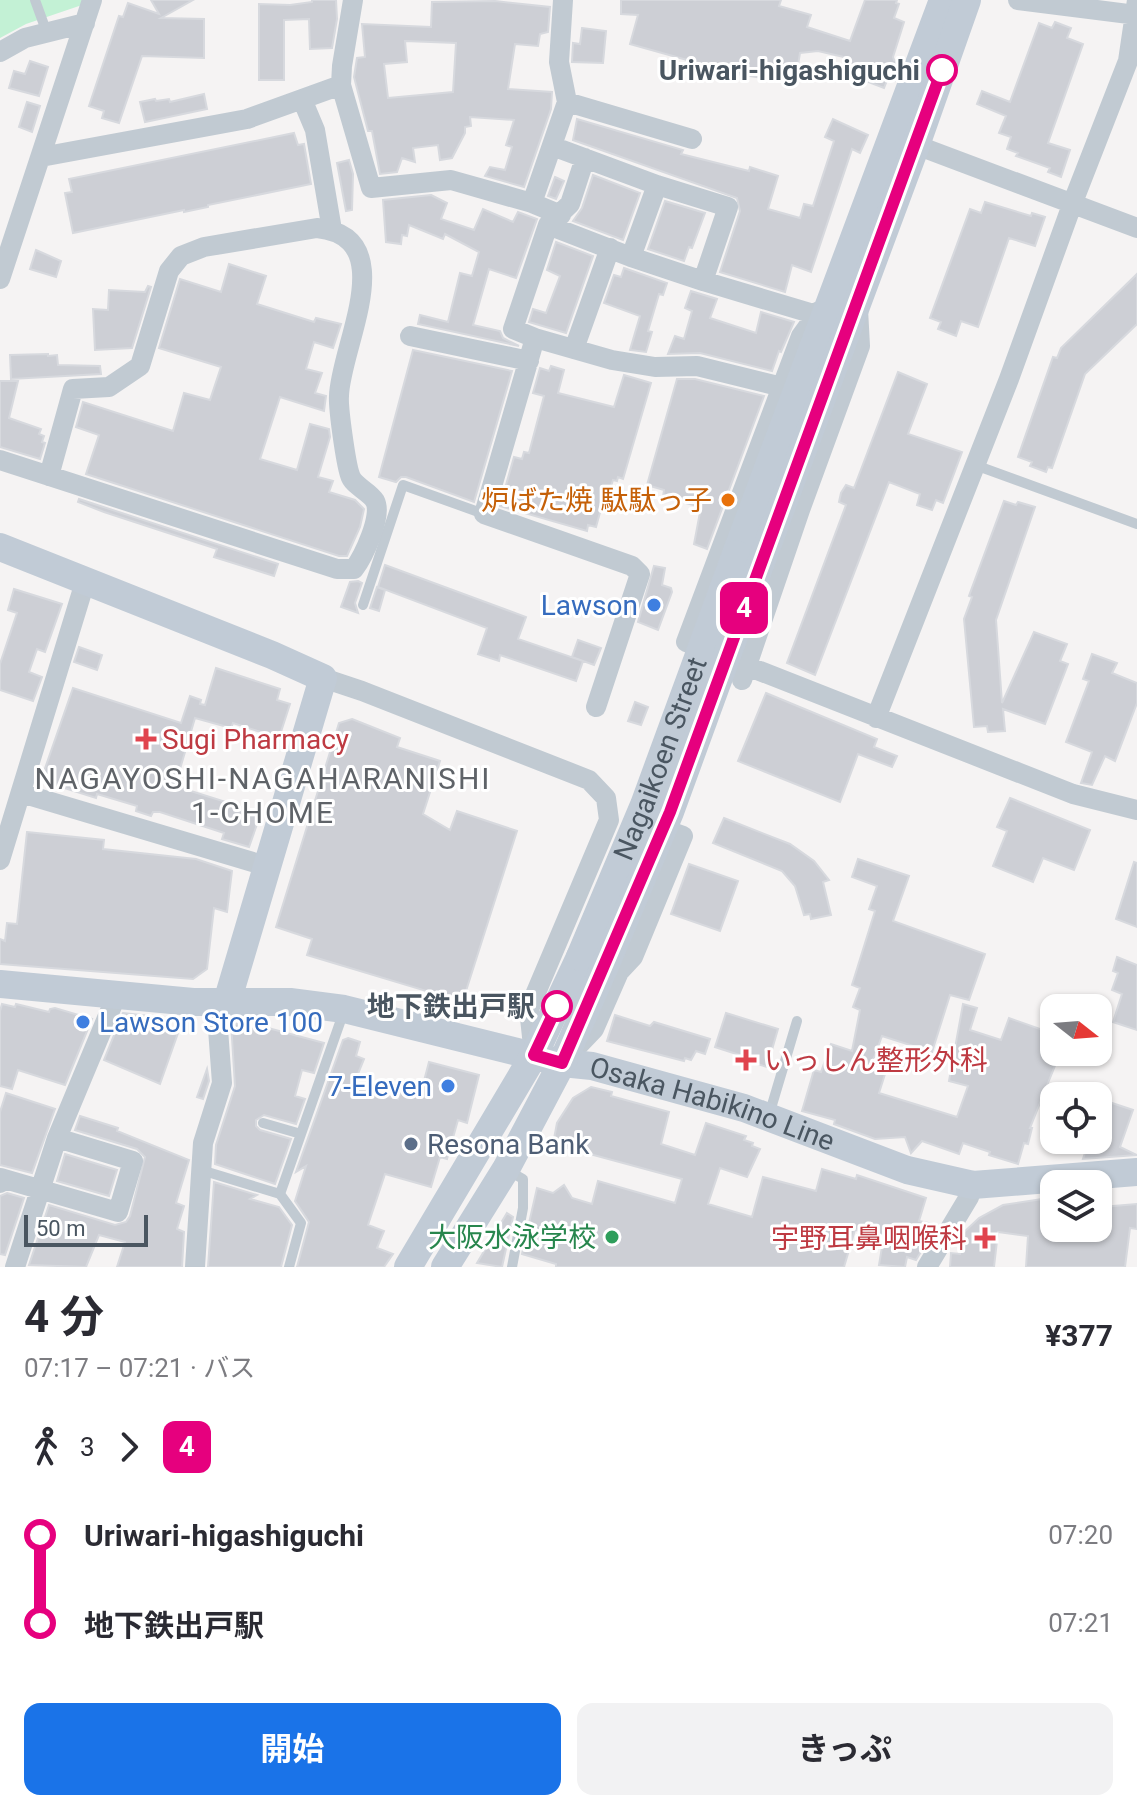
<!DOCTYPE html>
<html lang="ja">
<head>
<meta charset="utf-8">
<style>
	body { margin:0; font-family:Roboto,"Noto Sans JP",sans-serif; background:#f2f2f3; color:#2b2b33; height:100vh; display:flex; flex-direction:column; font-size:30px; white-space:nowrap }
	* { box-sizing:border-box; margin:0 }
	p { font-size:26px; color:#7c7c81 }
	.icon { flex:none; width:44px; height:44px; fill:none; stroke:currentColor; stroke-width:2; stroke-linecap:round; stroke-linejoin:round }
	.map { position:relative; height:1267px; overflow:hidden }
	.panel { display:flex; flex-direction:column; background:#fff; flex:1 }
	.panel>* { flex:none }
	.badge { padding:0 16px; border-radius:12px; font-size:28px; line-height:52px }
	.needle { width:52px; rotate:107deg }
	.fabs { position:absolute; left:1040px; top:994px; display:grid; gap:16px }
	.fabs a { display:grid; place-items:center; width:72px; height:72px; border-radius:16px; background:#fff; box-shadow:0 2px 6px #0004; font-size:40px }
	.scale { position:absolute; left:24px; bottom:20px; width:124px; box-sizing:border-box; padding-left:8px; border:4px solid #4a5661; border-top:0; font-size:22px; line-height:28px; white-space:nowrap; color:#4a5661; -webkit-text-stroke:6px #fff; paint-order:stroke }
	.map>.badge { position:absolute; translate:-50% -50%; box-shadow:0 0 0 4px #fff }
	.legs { display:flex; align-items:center; gap:12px; height:88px; padding:0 24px; font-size:26px }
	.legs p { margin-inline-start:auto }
	.overview { display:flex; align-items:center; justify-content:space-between; height:136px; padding:0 24px }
	h1 { font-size:44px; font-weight:700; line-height:60px }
	.primary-button { display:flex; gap:16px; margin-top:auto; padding:16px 24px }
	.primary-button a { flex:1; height:92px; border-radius:16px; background:#1a73e8; color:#fff; font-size:32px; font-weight:700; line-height:92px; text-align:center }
	.primary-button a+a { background:#f2f2f3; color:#2b2b33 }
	ul { padding:0 24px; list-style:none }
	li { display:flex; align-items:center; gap:28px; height:88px; font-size:30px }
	li i { display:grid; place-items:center; width:12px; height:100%; margin:0 10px; background:currentColor }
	li i::after { content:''; width:20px; height:20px; margin:-10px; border:6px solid; border-radius:50%; background:#fff }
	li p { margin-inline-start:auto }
	li:first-child i { background:linear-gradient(#0000 50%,currentColor 0) }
	li:last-child i { background:linear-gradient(currentColor 50%,#0000 0) }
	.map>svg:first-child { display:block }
</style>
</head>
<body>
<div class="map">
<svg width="1137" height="1267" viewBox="0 0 1137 1267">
	<rect width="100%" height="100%" fill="#f5f3f3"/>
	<!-- green -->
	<path fill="#c3f1d5" d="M0 0H83L82 5 26 24 0 38Z"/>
	<!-- building -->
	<path fill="#cdcfd5" stroke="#d7d9de" stroke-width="2" fill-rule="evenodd" d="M151 0H193L161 18 204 19V58L142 56 119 123 102 118 104 111 89 106 119 16 123 17 128 3 159 14Z
		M312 0H336L337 19 332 48 310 49 309 19 284 20V80H259V4L290 5 312 2Z
		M621 0H781L779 6 811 15 807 27 850 41 865 0H897L896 3 899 4 894 18 904 22 893 57 894 60 901 63 895 81 888 78 884 88 842 72 848 58 818 51 800 53 795 83 711 70 712 67 630 44 638 15 621 14Z
		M495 1 550 7 548 32 540 34 538 46 515 44 508 89 552 92 551 109 524 187 485 176 490 167 505 170 512 147 506 145 514 120 470 117 471 126 465 127V133L452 158 440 160 438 145 413 148 415 162 402 158 397 172 380 174 372 131H368L354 77 357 58 365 57 362 24 431 27 432 2ZM405 41 456 43 453 92 388 98 384 64 407 62Z
		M1055 22 1071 28 1067 38 1083 44 1048 143 1070 150 1061 177 1048 172 1050 168 1016 156 1018 153 1007 149 1011 137 999 133 1006 116 977 104 982 91 1010 102 1039 23 1052 28Z
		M582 28 606 31 603 63 572 62 573 43 580 44Z
		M30 61 48 67 39 96 9 88 14 71 25 74Z
		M204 94 207 109 145 122 140 102 155 99 156 101 169 99 170 102Z
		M27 102 40 106 32 132 19 127Z
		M577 119 683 150 681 154 749 171 750 167 778 176 768 209 800 218 804 204 813 206 834 141 825 137 833 119 868 135 860 153 852 149 811 272 792 265 785 292 720 272 740 211 737 198 573 140Z
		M294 133 298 145 304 144 311 184 208 205V207L184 212V210L73 233 65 193 72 192 69 179Z
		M349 160 353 174 352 210 346 211 337 163Z
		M593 175 640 193 623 240 573 221 582 208Z
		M555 177 564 181 556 199 548 196Z
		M431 195 447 203 441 219 474 230 483 209 513 222 518 212 537 219 516 278 489 269 473 325 500 331 503 338 519 346 418 324 420 315 448 322 460 273 472 276 479 252 445 234 443 239 409 225 407 236 402 235 401 244 386 242 383 200Z
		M665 201 705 213 692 248 689 247 684 261 648 249Z
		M985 202 1031 216 1032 213 1045 217 1035 246 1009 238 978 327 961 321 956 336 938 329 941 322 930 318 970 209 981 213Z
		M556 242 593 256 566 333 529 322 533 309 546 313 560 276 547 270Z
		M36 250 61 261 56 277 30 269Z
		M229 264 266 276 257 304 314 322 316 318 341 324 333 348 314 342 306 369 322 373 315 393 326 396 324 411 280 397 260 459 297 470 310 424 329 429 330 437 318 477 333 481 329 492 355 500 364 509 360 527 347 556H339L86 474 99 435 76 427 83 402 173 431 184 393 210 400 221 367 159 348 180 279 221 292Z
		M624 268 667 283 663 295 659 294 648 331 652 332 646 352 630 350 640 316 604 303 614 275 621 277Z
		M1137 274V324L1085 374 1052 468 1048 467 1046 472 1030 466 1032 462 1018 457 1053 357 1057 358 1061 348Z
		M148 286 151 287 132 348 95 350 93 309 108 310 109 290 145 292Z
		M691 291 717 299 710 318 756 333 761 312 794 322 781 352 779 351 772 371 700 353 668 354 675 336 684 339 692 311 685 308Z
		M413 350 512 371 474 502 406 477H401L396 482 379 477Z
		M48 354V356L57 355 58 365 100 366 101 374 11 379 10 355Z
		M551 366 564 370 558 393 614 407 624 375 651 383 623 479 618 477 617 481 613 480 607 499 604 498 596 527 588 525 587 531 500 506 514 457 522 459 524 452 529 453 544 396 533 393 540 368 549 371Z
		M898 372 927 384 908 434 962 452 943 503 936 500 932 510 917 505 920 494 889 482 815 675 787 663 846 505 839 502 841 493 846 485 854 488Z
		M677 379H695L764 396 707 549 694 544 701 507 663 497 664 490 647 485Z
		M0 381H18L9 418 41 429 39 434 44 436 42 442 45 443 40 459 0 447Z
		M79 499 278 564 274 576 214 557 217 549 104 512 78 502Z
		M1004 501 1016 505 1018 502 1035 507 996 620 1002 703 1034 632 1067 644 1060 661 1068 664 1045 724 1003 709 1005 731 988 732 987 726 974 727 964 619 972 597 969 596Z
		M385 565 526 617 518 639 583 661 576 681 500 655 499 661 478 654 487 628 378 587Z
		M654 566 665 568 662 585 671 588 672 592 658 630 638 622Z
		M358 581 362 583 355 603 358 613 341 607 350 582Z
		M377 587 385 590 379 611 370 608Z
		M14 589 62 604 45 652 37 649 29 672 42 677 33 701 0 690V664L17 613 8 610Z
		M578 640 601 648 594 665 572 657Z
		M79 647 102 655 97 670 74 662Z
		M1092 654 1117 663 1112 673 1137 683V703L1115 761 1105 756 1092 785 1081 783 1092 752 1066 742 1089 681 1083 679Z
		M216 668 280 689 277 700 290 704 279 738 233 723 231 728 195 718 175 786 261 813 249 847 222 839 224 833 160 812H153L151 816 136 811 137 806 97 794 96 798 45 782 42 777 73 688 181 723 190 696 201 700 200 704 205 705Z
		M766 693 877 739 874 747 897 756 892 767 858 754 840 802 738 761Z
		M635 702 648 707 641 725 628 721Z
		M352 719 400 738 397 747 440 761 423 814 450 830 457 811 517 831 466 991 456 1000 307 955 312 939 276 927 339 723Z
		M1010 798 1090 830 1074 870 1043 858 1033 882 993 866 1007 831 997 827Z
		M724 818 790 844 814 861 829 880 823 882 831 915 811 919 810 914 804 915 795 886 782 871 713 843Z
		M27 832 104 840 103 849 196 859 232 871 227 912 214 908 207 969 193 979 0 964V939L5 941 7 923 17 924Z
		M858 859 909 876 893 921 985 954 969 1000 950 995 932 1052 882 1036 871 1066 886 1071 879 1093 957 1117 968 1086 949 1081 963 1004 977 1008 970 1030 1001 1040 1009 1018 1054 1034V1048L1048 1060 1056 1063 1030 1128H1032L1028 1144 1024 1143 1018 1164 989 1155 990 1152 963 1143 959 1154 922 1141 911 1153 905 1137 875 1139 834 1124 835 1120 802 1111 814 1070 821 1072 831 1044 852 1051 860 1010 853 1007 860 988 852 985 875 911 869 909 877 886 852 877Z
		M1134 862 1137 863V927L1116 919Z
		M689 864 738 881 720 931 671 914Z
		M1117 957 1137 965V1030L1113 1022 1122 994 1112 990 1118 973 1113 971Z
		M2 1004 15 1007 16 1004 49 1012 50 1009 55 1008 92 1019 65 1085 18 1070 12 1089 0 1086V1011Z
		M123 1013 149 1016V1021H162L178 1033 160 1084 104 1060Z
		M726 1013 778 1029 767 1067 754 1063 755 1060 715 1047Z
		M615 1015 650 1026 654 1022 710 1039 705 1054 696 1051 691 1060 685 1058 684 1061 607 1041Z
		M231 1022 266 1033 268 1028 324 1043 314 1073 302 1070 295 1096 305 1099 296 1124 264 1115 256 1120V1126L260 1130 291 1139 275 1184 215 1164 216 1145 235 1086Z
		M348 1038 360 1042 356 1056 364 1059 353 1086 398 1099 401 1091 420 1096 429 1062 479 1075 467 1123 458 1120 447 1159 440 1157 431 1187 385 1174 368 1225 384 1231 377 1248 393 1254 384 1267H297L309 1222 295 1201 306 1166 296 1172 343 1040Z
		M207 1069 209 1081 203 1099 197 1097Z
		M591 1087 612 1092 611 1096 669 1112 661 1144 695 1155 706 1123 746 1136 744 1140 753 1143 752 1146 760 1149 747 1177 720 1168 708 1204 752 1217 763 1177 816 1191 822 1169 856 1179 857 1175 926 1198 919 1221 937 1225 916 1260 907 1257 905 1267 879 1265 884 1235 855 1230 844 1267H556V1264L522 1254 537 1188 553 1193 564 1185 572 1198 592 1204 598 1181 675 1203 682 1179 553 1144 557 1123 573 1098Z
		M6 1093 55 1109 32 1173 0 1165V1112Z
		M1103 1100 1133 1110 1120 1147 1137 1155 1083 1159 1089 1140H1098V1115Z
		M80 1116 118 1128 117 1131 189 1160 176 1203 184 1206 177 1229 184 1232 182 1267H117L125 1242 99 1235 86 1267 29 1265 49 1205 115 1225 126 1222 130 1216 145 1157 137 1149 75 1130Z
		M65 1154 117 1170 109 1196 57 1181Z
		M214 1182 257 1195 250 1199 279 1207 292 1225 281 1267H208Z
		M7 1193 24 1198 5 1255 0 1254V1196Z
		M1049 1198 1051 1212 1054 1211V1228H1104L1102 1207 1137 1204V1229L1130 1228 1125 1267H1026L1028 1236 998 1232 994 1267H950L951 1253 960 1254 962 1234 979 1218 1003 1205Z
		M507 1213 513 1217 502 1267 477 1263Z"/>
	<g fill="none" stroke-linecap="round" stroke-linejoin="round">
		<!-- lane -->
		<path stroke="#c1cad2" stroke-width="10" d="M35 0 47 33
			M975 465 1137 524
			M363 605 403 485 484 514
			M769 1115 797 1021
			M263 1123 301 1134
			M201 1170 280 1194 301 1223 289 1267
			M509 1171 523 1179V1208L512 1267
			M280 1194 344 1011"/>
		<!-- street -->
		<path stroke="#c1cad2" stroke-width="20" d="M353 0 342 66 341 85 371 188 451 180 532 203 561 215
			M1018 0 1137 15
			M0 52 25 38 85 23
			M302 99 315 130 332 230
			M567 102 692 139
			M916 145 1137 228
			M552 146 657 185 728 207 703 281
			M41 157 247 119 341 85
			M585 158 570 204 548 225 513 329 535 338 612 360 655 367 697 366 782 387
			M532 203 567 102 559 62 563 0
			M548 225 631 257 703 281 817 315
			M631 257 657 185
			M0 279 92 0
			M819 311 801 336 686 642 1073 794 1137 810
			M410 336 529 361
			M535 338 484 514 632 566 640 574 596 707
			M574 349 610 248
			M0 460 337 569H354C363 557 383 516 375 501 369 491 353 486 350 475 346 464 338 408 339 396 340 347 403 237 317 228L204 247 181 256 169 271 140 366 109 387 73 389 49 476
			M323 678 362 691 589 780 606 798 609 820 529 1009 534 1055
			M742 680 800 510 860 346 858 309
			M876 718 1009 379 1073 202 1128 61 1137 0
			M21 793 266 866
			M0 860 85 582
			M573 1051 594 1029 619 972 633 957 683 836 652 825
			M0 1183 1 1178 118 1212 133 1161 57 1138
			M15 1267 57 1138 117 994
			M195 1267 203 1143 222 1083 216 1002
			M927 1267 969 1197 973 1185"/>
		<!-- secondary -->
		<g stroke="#c1cbd6" stroke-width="28">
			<path d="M0 547 272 655 323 678 227 1002"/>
			<path d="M736 554 943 0"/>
			<path d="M761 562 916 145 967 0"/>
			<path id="s1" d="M0 984 193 1002H290L344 1009 562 1063 592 1066 744 1108 907 1170 973 1185 1137 1172"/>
			<path d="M408 1267 534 1055 580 957"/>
			<path d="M445 1267 506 1169 562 1063 604 968"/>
		</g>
		<!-- secondary-bridge -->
		<g stroke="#c1cbd6" stroke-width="28">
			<path id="s2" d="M580 957 644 805 736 554"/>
			<path d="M604 968 670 812 761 562"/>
		</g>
	</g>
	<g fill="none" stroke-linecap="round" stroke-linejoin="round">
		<defs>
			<path id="line-1" d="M557 1006 534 1055 562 1063 670 812 942 70"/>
		</defs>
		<!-- line-1 casing -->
		<use href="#line-1" stroke="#fff" stroke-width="18"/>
		<!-- line-1 -->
		<use href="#line-1" stroke="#e6007e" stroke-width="12"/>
	</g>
	<!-- markers -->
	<g fill="#fff" stroke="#e6007e" stroke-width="4">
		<circle cx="942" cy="70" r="14"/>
		<circle cx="557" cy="1006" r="14"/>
	</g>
	<circle fill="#e8710a" stroke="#fff" stroke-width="3" cx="728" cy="500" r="8"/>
	<g fill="#3f7fe0" stroke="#fff" stroke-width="3">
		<circle cx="654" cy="605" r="8"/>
		<circle cx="83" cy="1022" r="8"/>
		<circle cx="448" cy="1086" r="8"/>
	</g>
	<g fill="#e0444e" stroke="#fff" stroke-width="3">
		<path d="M142 727h8v8h8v8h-8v8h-8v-8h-8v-8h8z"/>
		<path d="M742 1048h8v8h8v8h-8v8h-8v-8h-8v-8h8z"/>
		<path d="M981 1226h8v8h8v8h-8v8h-8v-8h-8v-8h8z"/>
	</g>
	<circle fill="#5c6f8a" stroke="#fff" stroke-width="3" cx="411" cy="1144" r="8"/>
	<circle fill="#2e9e5b" stroke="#fff" stroke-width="3" cx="612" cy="1237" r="8"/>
	<g text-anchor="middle" stroke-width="6" stroke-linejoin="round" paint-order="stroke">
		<!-- stop labels -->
		<g font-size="28" font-weight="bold" fill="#4a5661" stroke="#fff" text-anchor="end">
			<text x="920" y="80">Uriwari-higashiguchi</text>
			<text x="535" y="1016">地下鉄出戸駅</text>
		</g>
		<!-- food labels -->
		<g font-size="28" fill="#c56008" stroke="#fff" text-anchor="end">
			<text x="712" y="510">炉ばた焼 駄駄っ子</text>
		</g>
		<!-- shop labels -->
		<g font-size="28" fill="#366cbe" stroke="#fff" text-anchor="end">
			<text x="638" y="615">Lawson</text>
			<text x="99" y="1032" text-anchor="start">Lawson Store 100</text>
			<text x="432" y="1096">7-Eleven</text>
		</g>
		<!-- health labels -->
		<g font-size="28" fill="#be3a42" stroke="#fff" text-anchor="start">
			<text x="162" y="749">Sugi Pharmacy</text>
			<text x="764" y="1070">いっしん整形外科</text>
			<text x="967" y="1248" text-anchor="end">宇野耳鼻咽喉科</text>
		</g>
		<!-- street labels -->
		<g font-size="28" fill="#4a5661" stroke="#fff">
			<text dy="10" stroke="none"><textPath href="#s2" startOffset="214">Nagaikoen Street</textPath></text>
			<text dy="10" stroke="none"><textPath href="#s1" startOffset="726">Osaka Habikino Line</textPath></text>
		</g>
		<!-- service labels -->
		<g font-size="28" fill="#4e5e75" stroke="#fff" text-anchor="start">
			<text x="427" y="1154">Resona Bank</text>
		</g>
		<!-- leisure labels -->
		<g font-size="28" fill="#27864d" stroke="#fff" text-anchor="end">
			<text x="596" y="1247">大阪水泳学校</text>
		</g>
		<!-- neighbourhood labels -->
		<g font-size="30" letter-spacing="2" fill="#5f6368" stroke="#fff">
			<text x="263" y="789">NAGAYOSHI-NAGAHARANISHI<tspan x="263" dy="34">1-CHOME</tspan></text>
		</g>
	</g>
</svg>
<div class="fabs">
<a><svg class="needle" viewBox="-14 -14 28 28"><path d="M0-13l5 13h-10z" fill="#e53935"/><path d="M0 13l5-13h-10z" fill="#7c7c81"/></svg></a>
<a><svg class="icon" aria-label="locate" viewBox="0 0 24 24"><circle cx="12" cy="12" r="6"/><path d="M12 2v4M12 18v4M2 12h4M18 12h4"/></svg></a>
<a><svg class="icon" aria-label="layers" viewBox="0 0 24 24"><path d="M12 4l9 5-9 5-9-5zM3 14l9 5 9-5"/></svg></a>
</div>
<div class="scale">50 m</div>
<b class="badge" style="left:744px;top:608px;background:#e6007e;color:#fff">4</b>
</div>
<section class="panel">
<div class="overview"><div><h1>4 分</h1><p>07:17 – 07:21 · バス</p></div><b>¥377</b></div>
<div class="legs"><svg class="icon" aria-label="walk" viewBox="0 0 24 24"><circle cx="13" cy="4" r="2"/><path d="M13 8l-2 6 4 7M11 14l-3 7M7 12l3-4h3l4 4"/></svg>3<svg class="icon" aria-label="forward" viewBox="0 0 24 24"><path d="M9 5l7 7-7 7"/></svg><b class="badge" style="background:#e6007e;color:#fff">4</b></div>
<ul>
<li><i style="color:#e6007e"></i><b>Uriwari-higashiguchi</b><p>07:20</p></li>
<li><i style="color:#e6007e"></i><b>地下鉄出戸駅</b><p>07:21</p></li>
</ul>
<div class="primary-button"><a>開始</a><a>きっぷ</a></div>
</section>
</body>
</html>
